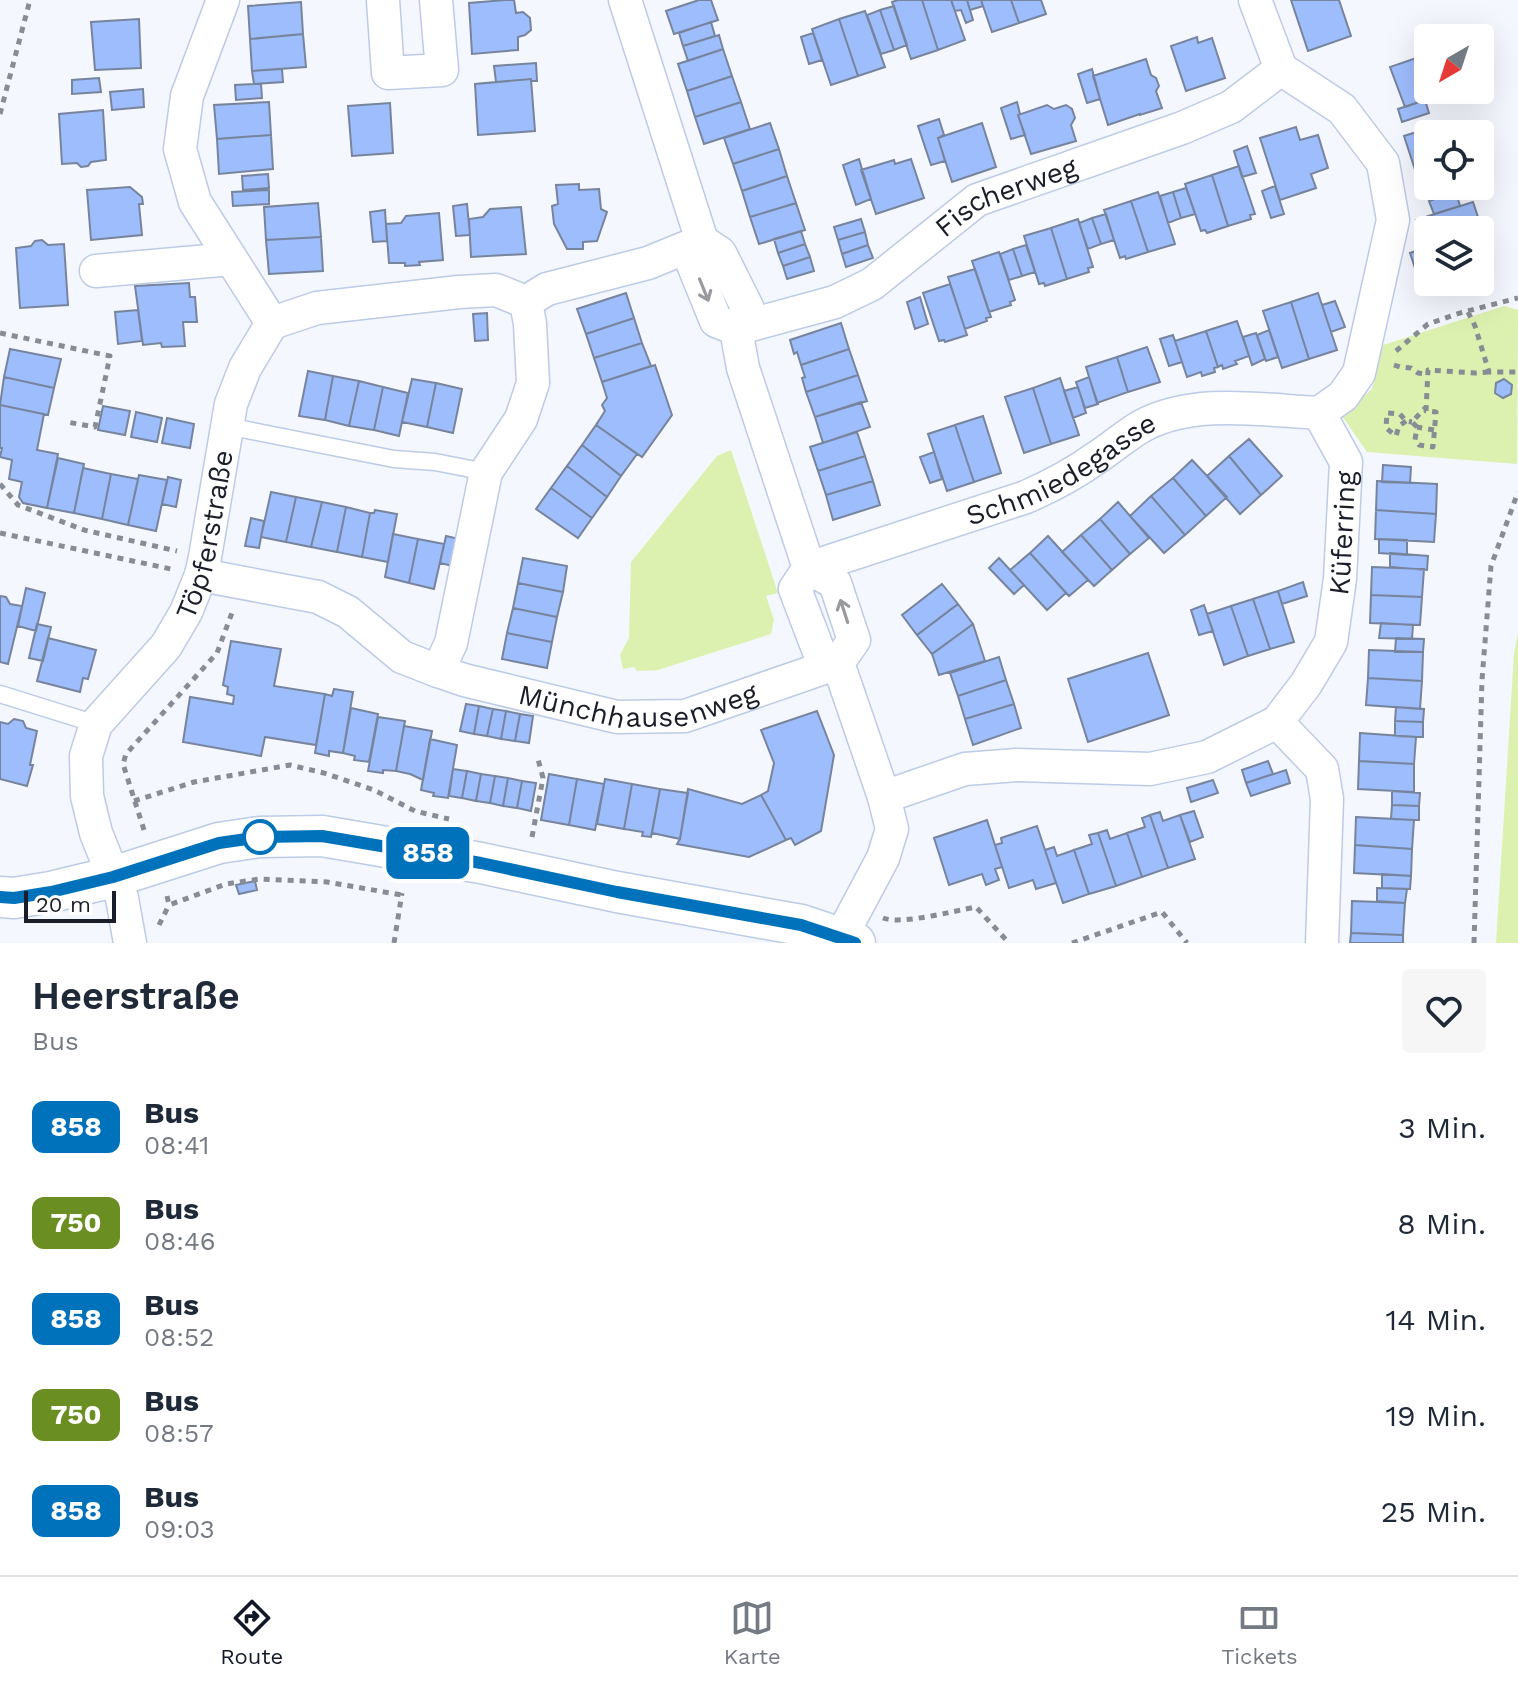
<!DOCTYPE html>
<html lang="de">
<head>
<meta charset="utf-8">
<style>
	body { margin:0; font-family:"Work Sans",sans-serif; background:#f6f6f7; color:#1f2937; height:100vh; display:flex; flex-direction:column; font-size:30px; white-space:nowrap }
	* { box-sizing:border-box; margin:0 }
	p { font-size:26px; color:#747a83 }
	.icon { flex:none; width:44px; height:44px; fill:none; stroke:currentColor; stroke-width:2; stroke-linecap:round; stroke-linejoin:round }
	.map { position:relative; height:943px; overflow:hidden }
	.panel { display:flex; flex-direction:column; background:#fff; flex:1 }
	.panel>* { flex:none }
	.badge { padding:0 16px; border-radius:12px; font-size:28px; line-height:52px }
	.needle { width:52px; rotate:219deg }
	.tools { position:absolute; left:1414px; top:24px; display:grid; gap:16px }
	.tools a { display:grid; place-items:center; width:80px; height:80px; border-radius:8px; background:#fff; box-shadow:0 8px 32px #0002; font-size:40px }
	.scale { position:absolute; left:24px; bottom:20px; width:92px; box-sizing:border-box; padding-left:8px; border:4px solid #191e28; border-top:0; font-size:22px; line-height:28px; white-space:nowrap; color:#191e28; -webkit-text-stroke:6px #fff; paint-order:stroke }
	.map>.badge { position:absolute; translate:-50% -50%; box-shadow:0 0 0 4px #fff }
	.round { display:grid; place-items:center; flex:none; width:84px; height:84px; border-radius:8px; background:#f6f6f7 }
	.summary { display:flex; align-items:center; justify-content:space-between; height:136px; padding:0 32px }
	h1 { font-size:38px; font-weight:600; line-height:60px }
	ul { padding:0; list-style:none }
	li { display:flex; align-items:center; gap:24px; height:96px; padding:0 32px }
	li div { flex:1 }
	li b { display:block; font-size:30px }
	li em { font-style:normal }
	li .badge { min-width:88px; font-weight:700; text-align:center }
	.dock { display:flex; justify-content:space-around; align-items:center; height:112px; border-top:2px solid #e0e1e3; background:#fff; font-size:22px; color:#747a83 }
	.dock a { display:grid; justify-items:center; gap:4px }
	.dock .selected { color:#111827 }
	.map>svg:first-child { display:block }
</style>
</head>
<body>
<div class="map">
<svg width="1518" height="943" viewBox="0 0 1518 943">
	<rect width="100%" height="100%" fill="#f4f7fd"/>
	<!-- green -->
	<path fill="#dcf1af" d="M1504 306 1518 310 1517 464 1367 452 1342 416 1372 389 1383 345Z
		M731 450 778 593 766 596 774 620 771 634 658 670 637 671 634 667 623 669 620 655 629 638 631 562 717 456Z
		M1518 633V943H1496L1514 654Z"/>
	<!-- building -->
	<path fill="#9ebdfc" stroke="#77849d" stroke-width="2" d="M505 0H514L516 13 523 12 530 18 531 30 525 35 518 37V50L472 54 469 3Z
		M699 0H711L718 20 674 34 666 11Z
		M898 0H922L938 50 911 59 892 2Z
		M922 0H951L965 40 938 50Z
		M951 0H967L973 20 966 23 961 10 955 11Z
		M967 0H981L983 6 970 10Z
		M981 0H1011L1019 23 992 32Z
		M1011 0H1041L1046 14 1019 23Z
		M1291 0H1339L1351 36 1308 51Z
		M301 2 303 34 250 39 248 6Z
		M894 6 907 45 894 50 880 10Z
		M880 10 894 50 881 54 867 15Z
		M865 11 885 67 858 76 839 19Z
		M139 19 141 68 95 70 91 22Z
		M839 19 858 76 831 85 812 29Z
		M711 22 715 36 683 46 679 33Z
		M813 33 822 60 809 64 801 37Z
		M303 34 306 67 252 71 250 39Z
		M719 35 723 49 688 61 683 46Z
		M1197 37 1198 43 1212 38 1225 78 1186 91 1171 46Z
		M723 49 732 76 687 91 678 64Z
		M1428 54V90H1448L1449 92 1405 107 1390 67Z
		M1146 59 1151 75 1156 78 1159 86 1156 91 1162 108 1140 115V114L1108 125 1093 76Z
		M536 63 537 81H531V79L496 82 494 66Z
		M282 69 283 82 254 84 252 71Z
		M1092 69 1100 99 1087 103 1078 74Z
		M732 76 741 102 695 117 687 91Z
		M99 78 101 92 72 94V80Z
		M531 79 535 131 478 135 475 84Z
		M254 84H261L262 98 236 100 235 85Z
		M143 89 144 107 112 110 110 92Z
		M1425 100 1429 113 1402 122 1398 109Z
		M269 102 271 135 217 139 214 105Z
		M741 102 750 129 704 144 695 117Z
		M1017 102 1020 114 1018 115 1025 135 1011 139 1001 108Z
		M390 103 393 153 352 156 348 106Z
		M1047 105 1054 109 1066 105 1072 109 1075 118 1071 125 1076 141 1031 154 1018 115Z
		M103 110 106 160 91 162 88 166 81 167 77 163 62 164 59 114Z
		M939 119 944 135 938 138 945 161 931 165 918 126Z
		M770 123 779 149 733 164 724 138Z
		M982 123 996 167 952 182 938 138Z
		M1431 123 1437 125 1440 134H1428V183L1420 185 1404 136 1423 130 1425 126Z
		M1296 127 1300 140 1318 135 1328 168 1311 174 1316 188 1280 200 1260 138Z
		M271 135 273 169 219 174 217 139Z
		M1247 146 1256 173 1242 177 1234 151Z
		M779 149 787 176 742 191 733 164Z
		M859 159 871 199 856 205 843 165Z
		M911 159 924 198 876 214 861 170 894 160 895 164Z
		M1239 166 1255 214 1250 215 1251 219 1228 226 1212 175Z
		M268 174 269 188 243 190 242 176Z
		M1212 175 1228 226 1207 233 1205 230 1201 231 1185 184Z
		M787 176 796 203 750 217 742 191Z
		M579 184V190L599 189 601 209 607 212 597 241 583 242V249H567L554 224 552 206 558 204 556 185Z
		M1275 186 1284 214 1271 218 1262 191Z
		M1428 186H1471L1472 187 1432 200Z
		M130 187 142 197 143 204H139L142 235 91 240 87 190Z
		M1186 188 1195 214 1181 218 1173 192Z
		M269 190V204L233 206 232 192Z
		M1158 192 1175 244 1148 252 1131 201Z
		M1173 192 1181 218 1168 223 1160 196Z
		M1456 192 1460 206 1434 214 1429 201Z
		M1131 201 1148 252 1126 259 1125 256 1120 258 1104 210Z
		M1473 202 1482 229 1428 230V247L1425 248 1416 220Z
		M318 203 321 237 266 240 264 207Z
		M796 203 805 230 759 244 750 217Z
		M467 204 470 235 456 236 453 206Z
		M521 207 526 254 471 257 469 219 483 217 490 209Z
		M385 210 387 241 373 242 370 212Z
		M439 213 443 260 419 262 420 265 405 266V263H389L386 224 401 223 406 216Z
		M1106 214 1114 240 1101 244 1092 218Z
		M1092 218 1101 244 1088 249 1079 223Z
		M861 219 865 232 838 240 834 227Z
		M1078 219 1093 267 1088 268 1089 272 1067 279 1051 228Z
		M1051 228 1067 279 1045 286 1044 283 1039 284 1024 236Z
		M801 231 805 244 778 253 774 239Z
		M865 232 868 245 842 254 838 240Z
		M321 237 323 271 269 274 266 240Z
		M42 240 48 245 64 244 68 305 20 308 16 248 31 246 35 241Z
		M805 244 810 257 783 266 778 253Z
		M868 245 873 258 846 267 842 254Z
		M1026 245 1035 272 1022 276 1013 249Z
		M1428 247V277L1419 280 1410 253Z
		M1013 249 1022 276 1009 280 1000 254Z
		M999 252 1015 300 1010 302 1011 305 989 312 972 261Z
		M810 257 814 271 787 279 783 266Z
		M975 269 991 317 986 318 987 321 965 329 948 277Z
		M189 283 190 297H195L197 322H183L185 346 162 347 161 343 143 345 135 286Z
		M950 284 967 335 945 342 944 340 939 341 923 293Z
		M626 293 634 318 586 334 577 309Z
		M1318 293 1337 350 1309 359 1291 302Z
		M920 297 928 324 915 329 907 302Z
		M1335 301 1345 327 1331 332 1322 305Z
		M1291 302 1309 359 1282 368 1263 311Z
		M138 310 142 341 118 344 115 312Z
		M487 313 488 340 475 341 473 314Z
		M634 318 642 343 594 358 586 334Z
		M1237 321 1249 356 1235 361 1237 364 1223 369 1222 365 1218 367 1206 331Z
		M841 323 849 349 801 365 797 352 794 354 790 340Z
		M1269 330 1278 357 1266 361 1257 335Z
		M1206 331 1218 367 1214 368 1215 372 1202 376 1201 372 1187 377 1175 341Z
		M1256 333 1265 359 1252 365 1243 337Z
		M1173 335 1182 362 1169 366 1160 339Z
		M642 343 651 366 602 382 594 358Z
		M1147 347 1160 382 1128 392 1117 357Z
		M10 349 61 359 54 388 4 377Z
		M849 349 858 375 806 392 802 378 805 377 801 365Z
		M1117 357 1128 392 1097 403 1086 367Z
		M655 365 672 415 642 457 596 425 605 411 602 405 607 398 602 382Z
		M308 371 333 376 325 420 299 416Z
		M858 375 867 401 815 417 806 392Z
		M333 376 359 381 349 426 325 420Z
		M4 377 54 388 48 415 0 405Z
		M1089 377 1098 404 1085 408 1076 382Z
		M1060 378 1079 435 1051 444 1033 388Z
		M412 379 436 383 427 427 402 422Z
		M1504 379 1512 385 1511 394 1503 398 1495 393 1496 383Z
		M359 381 383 387 374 430 349 426Z
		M436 383 462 389 453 433 427 427Z
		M383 387 408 393 399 436 374 430Z
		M1078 387 1086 413 1073 418 1064 391Z
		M1033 388 1051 444 1024 453 1005 397Z
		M861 402 870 427 823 443 815 417Z
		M0 405 44 414 37 450 58 454 47 508 23 503 19 497 22 482 9 479 12 460 0 457 2 448H0Z
		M103 406 130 411 125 435 98 430Z
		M136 412 162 418 157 442 131 437Z
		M983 416 1001 473 974 482 955 425Z
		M167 418 194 424 190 448 162 443Z
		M596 425 637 454 621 476 582 445Z
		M955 425 974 482 947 491 928 434Z
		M857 432 865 456 818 471 810 447Z
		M1249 439 1282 476 1261 495 1229 456Z
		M582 445 621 476 607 497 567 466Z
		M934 452 942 479 930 483 920 457Z
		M865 456 873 481 826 495 818 471Z
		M1229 456 1261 495 1240 514 1207 476Z
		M58 458 84 464 74 513 47 508Z
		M1192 460 1227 497 1206 516 1173 478Z
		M1383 465 1411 467 1410 483 1382 482Z
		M567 466 607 497 592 518 551 488Z
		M83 468 111 474 102 519 74 513Z
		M111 474 138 479 128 525 102 519Z
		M139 475 167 480 156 531 128 525Z
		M168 477 181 480 176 507 162 504Z
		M1173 478 1206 516 1185 535 1151 496Z
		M873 481 880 505 833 520 826 495Z
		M1377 481 1437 484 1436 514 1376 510Z
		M551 488 592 518 578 538 536 509Z
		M271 492 296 497 286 542 261 537Z
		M1151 496 1185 535 1164 553 1130 516Z
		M296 497 322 502 311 547 286 542Z
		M322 502 346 507 337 552 311 547Z
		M1118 502 1149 538 1130 554 1100 519Z
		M346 507 370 513 362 557 337 552Z
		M375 510 397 514 388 562 362 557 370 513H374Z
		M1376 510 1436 514 1434 542 1375 539Z
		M251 518 264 521 259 548 245 546Z
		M1100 519 1130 554 1112 570 1081 535Z
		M393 534 418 539 409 583 385 577Z
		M1081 535 1112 570 1094 586 1062 552Z
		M446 536 459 539 453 566 440 563Z
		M1048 536 1088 580 1069 596 1030 553Z
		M418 539 444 544 434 589 409 583Z
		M1379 539 1407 540V555L1379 553Z
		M1030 553 1066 593 1047 610 1010 570Z
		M1390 553 1428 556 1427 570 1390 567Z
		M523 558 567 566 563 592 518 583Z
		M999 558 1024 585 1014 594 989 568Z
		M1372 567 1424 569 1422 597 1371 595Z
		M1303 582 1307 596 1282 604 1278 591Z
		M518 583 563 592 557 617 513 608Z
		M942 584 958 604 917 635 902 615Z
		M26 588 45 593 36 631 18 626Z
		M1278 591 1294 642 1270 649 1253 599Z
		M1371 595 1422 597 1420 625 1370 623Z
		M0 596 6 597 10 604 22 606 8 664 0 662Z
		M1253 599 1270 649 1248 656 1231 606Z
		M958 604 973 624 932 654 917 635Z
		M1204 605 1213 631 1199 635 1191 610Z
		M1231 606 1248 656 1224 665 1207 614Z
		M513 608 557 617 552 642 507 633Z
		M1381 623 1413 625 1412 639 1379 638Z
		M37 624 51 627 43 661 29 658Z
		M973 624 985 661 939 675 932 654Z
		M507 633 552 642 547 668 502 659Z
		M48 638 96 650 88 679 83 678 80 692 37 681Z
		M1396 638 1424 639 1423 652H1395Z
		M231 641 281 649 274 686 325 694 316 745 265 737 261 756 183 742 190 697 233 704 234 696 227 694 228 687 223 685Z
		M1369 650 1423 652 1422 681 1368 678Z
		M1148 653 1169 715 1088 742 1068 679Z
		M999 657 1006 680 958 696 950 673Z
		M1368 678 1422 681 1420 709 1366 705Z
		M1006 680 1014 704 965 719 958 696Z
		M334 689 353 692 343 753 329 751V756L315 753 325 694 332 696Z
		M466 704 479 706 474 734 460 731Z
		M1014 704 1021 728 973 745 965 719Z
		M479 706 493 709 487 736 474 734Z
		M1396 707 1424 709 1423 722 1395 721Z
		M351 708 378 714 369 762 354 760 355 756 343 753Z
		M493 709 506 711 501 739 487 736Z
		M506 711 520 714 515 741 501 739Z
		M817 711 834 755 821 831 795 845 791 838 786 840 761 795 768 791 774 763 761 730Z
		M520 714 533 716 529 743 515 741Z
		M378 717 405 721 396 771 383 770V773L368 771Z
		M14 719 23 721 26 728 37 731 30 765H33L27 786 0 779V722L8 724Z
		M1395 721 1423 722V737L1395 736Z
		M404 726 432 731 423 780 410 774 396 771Z
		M1360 733 1416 737 1414 764 1359 761Z
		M430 739 457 745 448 798 433 796 434 793 421 790Z
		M1268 761 1273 774 1246 783 1242 770Z
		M1359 761 1414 764V792L1358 789Z
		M453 769 467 771 462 798 449 796Z
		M1286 770 1290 783 1251 796 1246 783Z
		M467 771 481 774 476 801 462 798Z
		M481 774 495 776 490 803 476 801Z
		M549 774 577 779 569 825 541 820Z
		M495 776 508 778 503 806 490 803Z
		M508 778 522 781 517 808 503 806Z
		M577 779 604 784 595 830 569 825Z
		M605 779 632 784 624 829 597 824Z
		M1213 780 1218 793 1191 802 1187 788Z
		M522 781 536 783 531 811 517 808Z
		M632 784 660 789 651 837 642 836 643 832 624 829Z
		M660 789 688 793 680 839 652 833Z
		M688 789 742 804 761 795 786 840 749 857 677 844 680 839Z
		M1392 791 1420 793 1419 806 1392 805Z
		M1392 805 1419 806V820L1391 819Z
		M1194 811 1203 837 1190 842 1180 815Z
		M1160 812 1163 821 1180 815 1195 859 1168 868 1150 815Z
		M1150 815 1168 868 1142 877 1127 833 1145 827 1142 818Z
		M1356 817 1414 820 1412 849 1355 845Z
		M987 820 1002 867 995 869 999 880 986 885 982 874 949 885 934 838Z
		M1037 826 1056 883 1036 889 1033 880 1009 888 995 845 1002 843 1001 838Z
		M1107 830 1110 839 1127 833 1142 877 1116 886 1098 833Z
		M1098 833 1116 886 1089 894 1074 850 1092 844 1089 835Z
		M1355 845 1412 849 1411 876 1354 873Z
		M1054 847 1057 856 1074 850 1089 894 1063 903 1045 850Z
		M1382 874 1411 876 1410 889 1382 888Z
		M255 881 257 890 239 894 236 885Z
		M1377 888 1407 889 1405 903 1377 901Z
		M1352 901 1405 903 1403 935 1351 933Z
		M1351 933 1403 935V943H1350Z"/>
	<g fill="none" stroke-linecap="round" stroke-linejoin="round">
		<defs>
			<path id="service" d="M227 426 394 459 435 462 486 472
				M0 694 96 724"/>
			<g id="minor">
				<path d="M223 0 187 96 180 149 195 202 272 323"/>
				<path d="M383 0 388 73 442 70 436 0"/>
				<path d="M625 0 702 241 720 253 748 309 736 329 743 368 809 568 835 583 854 640 838 663"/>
				<path d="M1255 0 1281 69 1342 109 1383 163 1393 220 1359 373 1343 396 1319 413"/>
				<path d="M702 241 692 262 716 321 736 329"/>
				<path d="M96 271 231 259"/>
				<path d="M272 323 317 308 459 292 496 290 526 302 547 289 648 263 702 241"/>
				<path id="s1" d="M736 329 835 302 872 284 977 200 1182 128 1231 107 1281 69"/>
				<path id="s2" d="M809 568 1026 497C1051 486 1074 474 1096 458 1112 448 1126 435 1142 426 1194 398 1261 410 1319 413"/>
				<path d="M809 568 795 589 821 657 838 663"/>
				<path id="s3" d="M201 575 318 597 348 612 402 657 438 671 464 680 617 717 685 716 838 663"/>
				<path d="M838 663 884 797 892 829 883 858 841 937"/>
				<path d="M438 671 451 643 486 472 521 419 533 383 530 324 526 302"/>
				<path d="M1277 722 1322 769 1327 799 1322 943"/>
				<path id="s4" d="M884 797 965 769 1017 765 1150 769 1207 757 1277 722 1306 684 1331 642 1340 579 1346 462 1319 413"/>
				<path id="s5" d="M130 943 122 898 96 833 87 796 86 756 96 724 166 646 186 612 201 575 205 557 231 404 245 368 272 323"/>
			</g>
			<path id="tertiary" d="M0 897 14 898 51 892 113 877 219 843 260 837 322 836 481 863 617 892 801 925 855 943"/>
		</defs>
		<!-- service casing -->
		<use href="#service" stroke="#bdcbe7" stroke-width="19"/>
		<!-- minor casing -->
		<use href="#minor" stroke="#bdcbe7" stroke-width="35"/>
		<!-- tertiary casing -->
		<use href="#tertiary" stroke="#bdcbe7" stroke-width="43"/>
		<!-- path -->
		<path stroke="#888c94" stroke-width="5" stroke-dasharray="6 6" stroke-linecap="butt" d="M0 114 30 0
			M1468 312 1475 326 1489 372H1518
			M0 333 110 356 95 427 67 422
			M1396 351 1428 324 1460 313 1518 298
			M1394 365 1400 367 1411 368 1418 373 1428 374
			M1406 421 1399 426 1396 436 1386 428 1387 413 1400 414 1406 421 1412 422
			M1417 427 1412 422 1425 408
			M1434 430 1417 427 1415 440 1419 445 1433 447 1436 412 1426 411 1428 370 1476 373 1489 372
			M0 484 18 505 84 530 177 551
			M0 533 171 569
			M134 801 194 782 290 765 324 773 374 790 415 811 449 819
			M144 830 123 764 126 754 217 653 233 610
			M532 837 543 778 538 759
			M167 896 169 905 226 884 260 879 327 882 402 895
			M883 918C902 925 953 911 976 907L1009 943
			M159 925 169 905
			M394 943 402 893
			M1072 943 1162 912 1187 943
			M1474 943 1482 680 1491 566 1518 492"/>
		<!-- service -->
		<use href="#service" stroke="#fff" stroke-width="16"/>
		<!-- minor -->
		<use href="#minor" stroke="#fff" stroke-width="32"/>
		<!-- tertiary -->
		<use href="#tertiary" stroke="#fff" stroke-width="40"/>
	</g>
	<!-- one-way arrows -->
	<defs><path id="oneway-shaft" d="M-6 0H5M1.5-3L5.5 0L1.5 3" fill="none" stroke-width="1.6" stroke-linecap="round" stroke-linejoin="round" transform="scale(2)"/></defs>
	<g stroke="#989a9e">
		<use href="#oneway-shaft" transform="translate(704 290) rotate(68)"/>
		<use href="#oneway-shaft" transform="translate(844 611) rotate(-108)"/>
	</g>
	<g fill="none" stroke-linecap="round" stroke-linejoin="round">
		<defs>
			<path id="line" d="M0 897 14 898 51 892 113 877 219 843 260 837 322 836 481 863 617 892 801 925 855 943"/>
		</defs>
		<!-- line casing -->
		<use href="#line" stroke="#fff" stroke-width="18"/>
		<!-- line -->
		<use href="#line" stroke="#0072bc" stroke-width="12"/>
	</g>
	<!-- markers -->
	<circle fill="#fff" stroke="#0072bc" stroke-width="4" cx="260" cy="837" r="16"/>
	<g text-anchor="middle" stroke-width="8" stroke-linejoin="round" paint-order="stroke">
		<!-- street labels -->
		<g font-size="28" fill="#191e28" stroke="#fff">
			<text dy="10" stroke="none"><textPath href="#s1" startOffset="306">Fischerweg</textPath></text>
			<text dy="10" stroke="none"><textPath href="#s2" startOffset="272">Schmiedegasse</textPath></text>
			<text dy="10" stroke="none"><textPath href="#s5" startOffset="452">Töpferstraße</textPath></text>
			<text dy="10" stroke="none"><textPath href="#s4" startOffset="614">Küferring</textPath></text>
			<text dy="10" stroke="none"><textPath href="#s3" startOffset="468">Münchhausenweg</textPath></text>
		</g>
	</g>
</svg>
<div class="tools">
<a><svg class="needle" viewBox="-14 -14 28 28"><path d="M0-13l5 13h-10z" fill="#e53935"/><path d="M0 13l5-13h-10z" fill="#747a83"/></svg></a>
<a><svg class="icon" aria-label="locate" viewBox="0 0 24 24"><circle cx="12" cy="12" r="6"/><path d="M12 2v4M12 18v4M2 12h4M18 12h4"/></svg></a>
<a><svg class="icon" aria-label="layers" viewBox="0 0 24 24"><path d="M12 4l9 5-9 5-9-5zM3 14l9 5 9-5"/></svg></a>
</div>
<div class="scale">20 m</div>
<b class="badge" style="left:428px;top:853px;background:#0072bc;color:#fff">858</b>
</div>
<section class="panel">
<div class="summary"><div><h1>Heerstraße</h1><p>Bus</p></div><a class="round"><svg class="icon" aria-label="heart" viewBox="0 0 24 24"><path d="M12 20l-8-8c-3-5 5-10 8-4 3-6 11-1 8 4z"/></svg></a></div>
<ul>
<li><span class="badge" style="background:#0072bc;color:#fff">858</span><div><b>Bus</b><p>08:41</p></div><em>3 Min.</em></li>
<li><span class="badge" style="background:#6b8e23;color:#fff">750</span><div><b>Bus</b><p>08:46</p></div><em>8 Min.</em></li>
<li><span class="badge" style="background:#0072bc;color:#fff">858</span><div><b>Bus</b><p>08:52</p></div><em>14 Min.</em></li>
<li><span class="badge" style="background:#6b8e23;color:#fff">750</span><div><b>Bus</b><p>08:57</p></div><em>19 Min.</em></li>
<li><span class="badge" style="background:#0072bc;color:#fff">858</span><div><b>Bus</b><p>09:03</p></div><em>25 Min.</em></li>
</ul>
</section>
<nav class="dock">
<a class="selected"><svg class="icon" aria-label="directions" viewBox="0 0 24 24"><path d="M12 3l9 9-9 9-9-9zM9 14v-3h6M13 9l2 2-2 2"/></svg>Route</a>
<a><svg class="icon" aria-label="map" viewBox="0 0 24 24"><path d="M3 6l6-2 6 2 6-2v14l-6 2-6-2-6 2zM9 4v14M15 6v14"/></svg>Karte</a>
<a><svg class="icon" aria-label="tickets" viewBox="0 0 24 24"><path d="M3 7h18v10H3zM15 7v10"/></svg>Tickets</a>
</nav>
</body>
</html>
